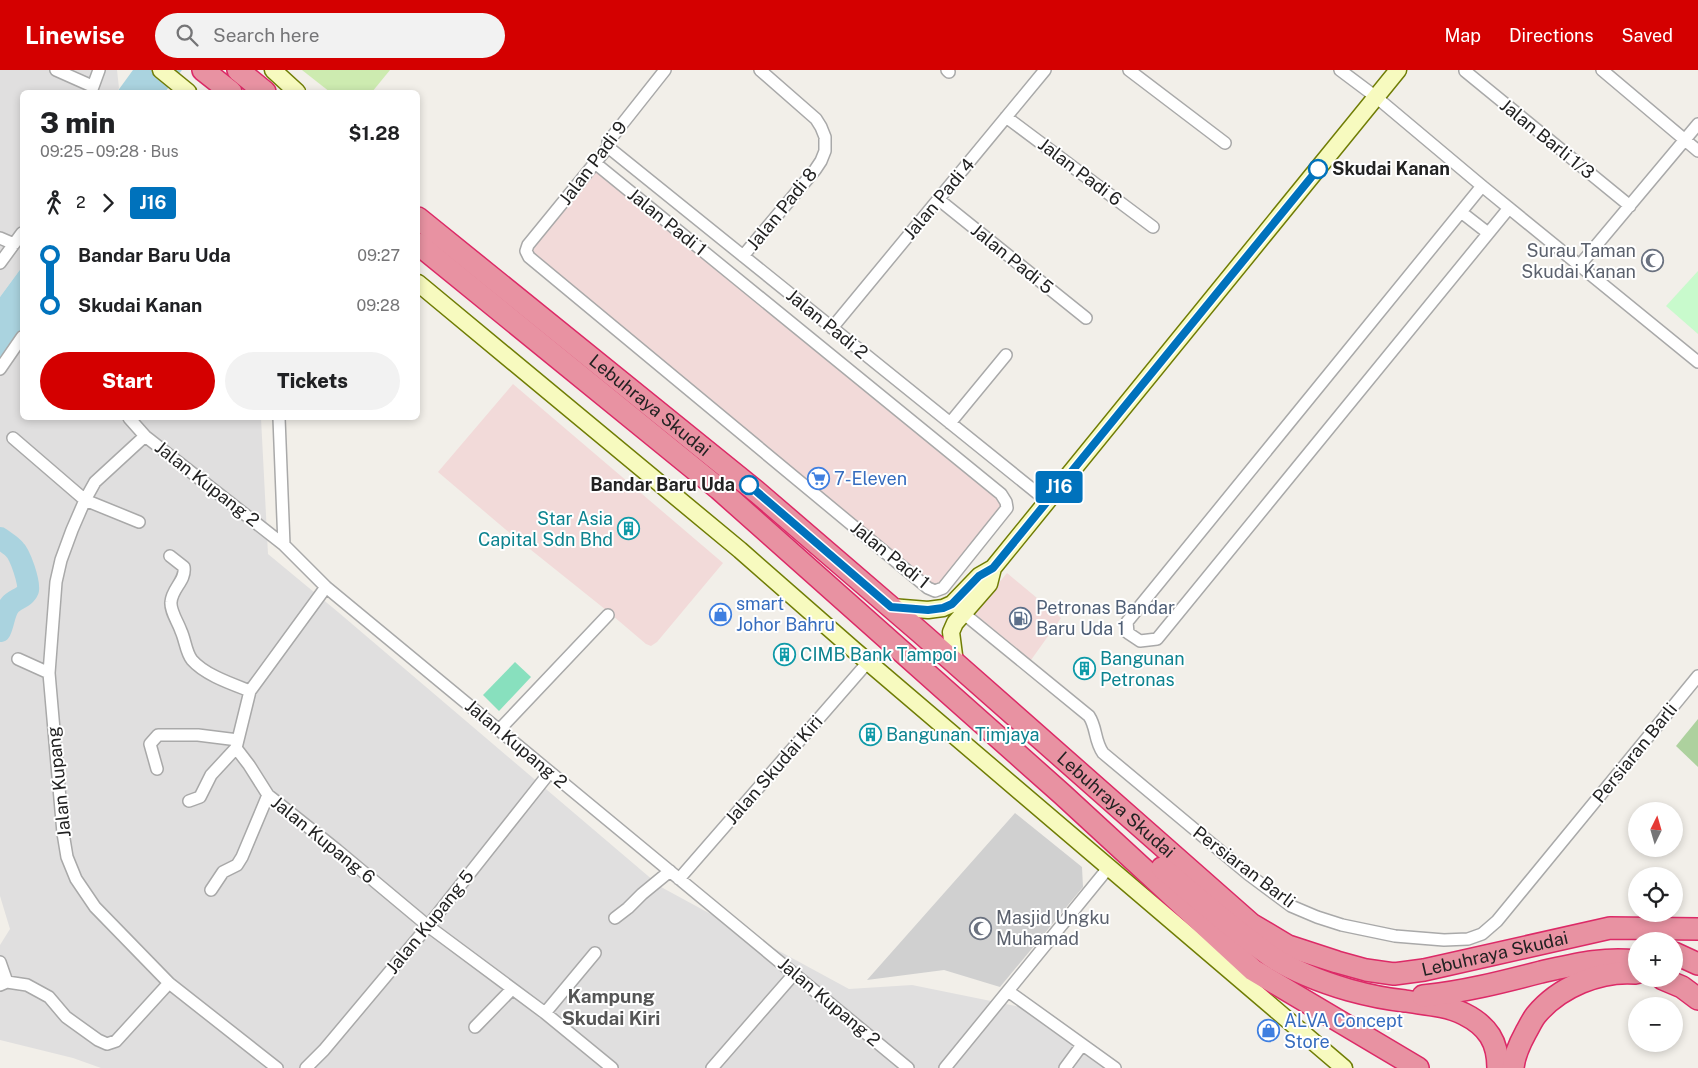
<!DOCTYPE html>
<html lang="en">
<head>
<meta charset="utf-8">
<style>
	body { margin:0; font-family:"Public Sans",sans-serif; background:#f2f2f2; color:#202124; height:100vh; display:flex; flex-direction:column; font-size:19px; white-space:nowrap }
	* { box-sizing:border-box; margin:0 }
	p { font-size:16px; color:#757577 }
	.icon { flex:none; width:28px; height:28px; fill:none; stroke:currentColor; stroke-width:2; stroke-linecap:round; stroke-linejoin:round }
	.map { position:relative; flex:1; overflow:hidden }
	.panel { position:absolute; left:20px; top:20px; width:400px; height:330px; display:flex; flex-direction:column; background:#fff; border-radius:8px; box-shadow:0 2px 8px #0003 }
	.panel>* { flex:none }
	.badge { padding:0 10px; border-radius:4px; font-size:18px; line-height:32px }
	.needle { width:32px; rotate:5deg }
	.tools { position:absolute; left:1628px; top:732px; display:grid; gap:10px }
	.tools a { display:grid; place-items:center; width:55px; height:55px; border-radius:50%; background:#fff; box-shadow:0 2px 8px #0003; font-size:25px }
	.map>.badge { position:absolute; translate:-50% -50%; box-shadow:0 0 0 2px #fff }
	.legs { display:flex; align-items:center; gap:8px; height:55px; padding:0 20px; font-size:16px }
	.legs p { margin-inline-start:auto }
	.headline { display:flex; align-items:center; justify-content:space-between; height:85px; padding:0 20px }
	h1 { font-size:28px; font-weight:800; line-height:38px }
	.cta { display:flex; gap:10px; margin-top:auto; padding:10px 20px }
	.cta a { flex:1; height:58px; border-radius:30px; background:#d40000; color:#fff; font-size:20px; font-weight:800; line-height:58px; text-align:center }
	.cta a+a { background:#f2f2f2; color:#202124 }
	ul { padding:0 20px; list-style:none }
	li { display:flex; align-items:center; gap:18px; height:50px; font-size:19px }
	li i { display:grid; place-items:center; width:8px; height:100%; margin:0 6px; background:currentColor }
	li i::after { content:''; width:12px; height:12px; margin:-6px; border:4px solid; border-radius:50%; background:#fff }
	li p { margin-inline-start:auto }
	li:first-child i { background:linear-gradient(#0000 50%,currentColor 0) }
	li:last-child i { background:linear-gradient(currentColor 50%,#0000 0) }
	header { display:flex; align-items:center; gap:30px; box-sizing:border-box; height:70px; padding:0 25px; background:#d40000; color:#fff }
	header strong { font-size:24px }
	nav { display:flex; gap:28px; margin-inline-start:auto; font-size:18px }
	.search { width:350px; height:45px; background:#f2f2f2; display:flex; align-items:center; gap:12px; box-sizing:border-box; padding:0 18px; border-radius:28px; color:#757577; font-size:19px }
	.map>svg:first-child { display:block }
</style>
</head>
<body>
<header>
<strong>Linewise</strong>
<div class="search"><svg class="icon" aria-label="search" viewBox="0 0 24 24"><circle cx="10" cy="10" r="6"/><path d="M15 15l6 6"/></svg>Search here</div>
<nav><a>Map</a><a>Directions</a><a>Saved</a></nav>
</header>
<div class="map">
<svg width="1698" height="998" viewBox="0 0 1698 998">
	<rect width="100%" height="100%" fill="#f2efe9"/>
	<!-- residential -->
	<path fill="#e0dfdf" d="M0 0H117L119 18 117 22H22V197L0 227Z
		M22 262V348H261L268 484 338 542 661 817 849 919 912 915 1026 938 1111 998H101L73 988 0 970V875L10 859 0 826V291Z"/>
	<!-- commercial -->
	<path fill="#f2dad9" d="M595 99 1011 439 943 524 532 184 531 178Z
		M513 314 723 493 657 572 651 576 646 574 606 540 505 459 438 402Z
		M1007 503 1061 548 1031 590 974 543Z"/>
	<!-- religious -->
	<path fill="#d0d0d0" d="M1015 743 1082 797 1083 817 1000 917 944 900 867 910Z"/>
	<!-- grass -->
	<path fill="#cdebb0" d="M302 0H390L372 22H330Z"/>
	<!-- forest -->
	<path fill="#add19e" d="M1698 649V697L1676 676Z"/>
	<!-- park -->
	<path fill="#c8facc" d="M1698 201V264L1666 236Z"/>
	<!-- pitch -->
	<path fill="#88e0be" d="M515 592 531 607 499 641 483 625Z"/>
	<!-- water -->
	<path fill="#aad3df" d="M133 0H182L165 22H117Z
		M22 197V262L0 291V227Z"/>
	<g fill="none" stroke-linecap="round" stroke-linejoin="round">
		<!-- river -->
		<path stroke="#aad3df" stroke-width="22" d="M0 468C5 472 11 475 15 480 20 484 30 514 28 520 25 528 15 529 10 535 4 542 4 553 0 561"/>
		<defs>
			<path id="street" d="M56 0 92 16
				M947 0 949 2
				M1129 0 1225 73
				M1340 0 1376 27 1482 116 1698 292
				M1602 0 1698 81
				M1465 1 1630 136
				M91 22 99 0
				M1006 47 1153 157
				M608 77 1047 431
				M595 93 1001 424 1006 432 1007 438 943 518 935 521 928 518 529 187 526 181 528 175 608 77V72L665 0
				M1482 116 1127 552 1128 563 1140 571 1157 569 1509 138
				M938 129 1086 248
				M1461 142 1488 163
				M0 168 14 174
				M743 186 815 100 821 91 825 81V67L821 57 816 49 760 0
				M0 193 22 163
				M1579 196 1698 54
				M832 258 1045 0
				M0 299 22 267
				M129 348 145 366 284 475 326 517 908 998
				M279 348 284 475
				M950 353 1006 285
				M145 366 95 412 85 430 72 460 61 490 56 512 49 603 63 763 67 787 76 809 95 837 169 913 277 998
				M13 368 85 430 139 452
				M170 486 184 497C186 511 172 518 171 532 170 541 178 552 181 561 185 569 186 583 192 590 205 605 232 614 250 621
				M326 517 250 621 236 678 249 695 268 725 337 780 428 856 545 943 612 998
				M963 543 1089 646C1097 658 1094 670 1103 683L1248 804 1291 836 1317 847 1342 855 1395 866 1444 870 1468 869 1482 864 1497 851 1698 606
				M18 589 49 603
				M499 660 608 545
				M157 699 150 674 158 665H198L238 670
				M189 731 200 727 211 705 236 678
				M679 809 868 592
				M211 820 223 802 237 795 242 787 268 725
				M615 848 628 838 642 824 670 801
				M0 892 7 912
				M0 915 7 912 27 915 49 927 66 947 98 970 107 974 116 971 169 913
				M1008 921 1115 998
				M545 943 595 883
				M475 957 512 919
				M306 998 324 980 428 856 550 702
				M712 998 794 904
				M945 998 1109 797
				M1065 998 1082 975"/>
			<path id="secondary" d="M161 0 188 22
				M273 0 297 22
				M418 213 740 480 854 580 1344 998
				M891 537 928 540 943 538 952 534 979 506 993 498 1398 0
				M955 593 951 562 955 553 989 514 993 498"/>
			<g id="highway">
				<path d="M203 0 231 22"/>
				<path d="M238 0 265 22"/>
				<path id="s1" d="M418 148 757 422 921 563 1251 854 1288 876 1337 892 1366 900 1394 904 1424 900 1610 858 1698 859"/>
				<path d="M418 174 719 419 1062 724 1253 900 1418 998"/>
				<path d="M1162 798C1198 828 1233 860 1272 887 1295 902 1322 912 1349 920 1367 925 1386 929 1405 931 1424 934 1446 935 1464 944 1488 956 1498 972 1498 998"/>
				<path d="M1674 883 1698 894"/>
				<path d="M1663 909 1682 917 1698 929"/>
				<path d="M1423 926C1463 922 1502 912 1541 902 1573 895 1603 887 1636 891"/>
				<path d="M1513 998C1514 986 1520 973 1526 962 1529 957 1532 950 1536 945 1559 917 1600 900 1636 903"/>
			</g>
		</defs>
		<!-- street casing -->
		<use href="#street" stroke="#a9a9a9" stroke-width="14"/>
		<!-- secondary casing -->
		<use href="#secondary" stroke="#707d05" stroke-width="19"/>
		<!-- highway casing -->
		<use href="#highway" stroke="#dc2a67" stroke-width="24"/>
		<!-- street -->
		<use href="#street" stroke="#fff" stroke-width="11"/>
		<!-- secondary -->
		<use href="#secondary" stroke="#f7fabf" stroke-width="16"/>
		<!-- highway -->
		<use href="#highway" stroke="#e892a2" stroke-width="21"/>
	</g>
	<g fill="none" stroke-linecap="round" stroke-linejoin="round">
		<defs>
			<path id="line-1" d="M749 415 891 537 928 540 943 538 952 534 979 506 993 498 1318 99"/>
		</defs>
		<!-- line-1 casing -->
		<use href="#line-1" stroke="#fff" stroke-width="11"/>
		<!-- line-1 -->
		<use href="#line-1" stroke="#0072bc" stroke-width="8"/>
	</g>
	<!-- icons -->
	<defs>
		<symbol id="mosque-ring" viewBox="-11 -11 22 22"><circle r="9.5" fill="#fff" stroke="#6b7280" stroke-width="1.5"/><path d="M3.5-4.9A6 6 0 1 0 3.5 4.9A5 5 0 1 1 3.5-4.9Z" fill="#6b7280"/></symbol>
		<symbol id="supermarket-ring" viewBox="-11 -11 22 22"><circle r="9.5" fill="#fff" stroke="#3f7fe0" stroke-width="1.5"/><path d="M-6-5.5h2.5l.6 2H6L4.5 2H-2.5L-4.4-4H-6ZM-1.5 3.2a1.3 1.3 0 1 0 .1 0ZM3 3.2a1.3 1.3 0 1 0 .1 0Z" fill="#3f7fe0"/></symbol>
		<symbol id="building-ring" viewBox="-11 -11 22 22"><circle r="9.5" fill="#fff" stroke="#0f9aa8" stroke-width="1.5"/><path d="M-4-6H4V6H1V3H-1V6H-4ZM-2.5-4.3h1.7v1.8h-1.7ZM.8-4.3h1.7v1.8H.8ZM-2.5-1h1.7V.8h-1.7ZM.8-1h1.7V.8H.8Z" fill="#0f9aa8"/></symbol>
		<symbol id="shop-ring" viewBox="-11 -11 22 22"><circle r="9.5" fill="#fff" stroke="#3f7fe0" stroke-width="1.5"/><path d="M-5-2.5h2.3a2.7 3.5 0 0 1 5.4 0H5L5.5 6h-11ZM-1.5-2.5h3a1.5 2.3 0 0 0-3 0Z" fill="#3f7fe0"/></symbol>
		<symbol id="fuel-ring" viewBox="-11 -11 22 22"><circle r="9.5" fill="#fff" stroke="#5c6f8a" stroke-width="1.5"/><path d="M-5.5-6h7V0h2V4h1.3V-2.5L3-4.5l.8-.8L6-3V5H2.5V1h-1V6h-7ZM-4.2-4.7v3.2H.2V-4.7Z" fill="#5c6f8a"/></symbol>
	</defs>
	<g fill-rule="evenodd">
		<use href="#mosque-ring" x="1640" y="178" width="25" height="25"/>
		<use href="#supermarket-ring" x="806" y="396" width="25" height="25"/>
		<use href="#building-ring" x="616" y="446" width="25" height="25"/>
		<use href="#shop-ring" x="708" y="532" width="25" height="25"/>
		<use href="#fuel-ring" x="1008" y="536" width="25" height="25"/>
		<use href="#building-ring" x="772" y="572" width="25" height="25"/>
		<use href="#building-ring" x="1072" y="586" width="25" height="25"/>
		<use href="#building-ring" x="858" y="652" width="25" height="25"/>
		<use href="#mosque-ring" x="968" y="846" width="25" height="25"/>
		<use href="#shop-ring" x="1256" y="948" width="25" height="25"/>
	</g>
	<!-- markers -->
	<g fill="#fff" stroke="#0072bc" stroke-width="2.5">
		<circle cx="1318" cy="99" r="9"/>
		<circle cx="749" cy="415" r="9"/>
	</g>
	<g text-anchor="middle" stroke-width="4" stroke-linejoin="round" paint-order="stroke">
		<!-- street labels -->
		<g font-size="18" fill="#222" stroke="#fff">
			<text transform="translate(1547 69) rotate(39)" y="6">Jalan Barli 1/3</text>
			<text transform="translate(593 93) rotate(-53)" y="6">Jalan Padi 9</text>
			<text transform="translate(1080 102) rotate(37)" y="6">Jalan Padi 6</text>
			<text transform="translate(939 129) rotate(-50)" y="6">Jalan Padi 4</text>
			<text transform="translate(782 139) rotate(-51)" y="6">Jalan Padi 8</text>
			<text transform="translate(667 152) rotate(39)" y="6">Jalan Padi 1</text>
			<text transform="translate(1012 189) rotate(39)" y="6">Jalan Padi 5</text>
			<text transform="translate(827 254) rotate(39)" y="6">Jalan Padi 2</text>
			<text dy="6" stroke="none"><textPath href="#s1" startOffset="298">Lebuhraya Skudai</textPath></text>
			<text transform="translate(207 414) rotate(38)" y="6">Jalan Kupang 2</text>
			<text transform="translate(890 485) rotate(39)" y="6">Jalan Padi 1</text>
			<text transform="translate(516 674) rotate(40)" y="6">Jalan Kupang 2</text>
			<text transform="translate(1635 683) rotate(-51)" y="6">Persiaran Barli</text>
			<text transform="translate(774 700) rotate(-49)" y="6">Jalan Skudai Kiri</text>
			<text transform="translate(59 712) rotate(-96)" y="6">Jalan Kupang</text>
			<text dy="6" stroke="none"><textPath href="#s1" startOffset="912">Lebuhraya Skudai</textPath></text>
			<text transform="translate(323 770) rotate(39)" y="6">Jalan Kupang 6</text>
			<text transform="translate(1244 797) rotate(37)" y="6">Persiaran Barli</text>
			<text transform="translate(430 852) rotate(-51)" y="6">Jalan Kupang 5</text>
			<text dy="6" stroke="none"><textPath href="#s1" startOffset="1348">Lebuhraya Skudai</textPath></text>
			<text transform="translate(829 932) rotate(40)" y="6">Jalan Kupang 2</text>
		</g>
		<!-- stop labels -->
		<g font-size="18" font-weight="bold" fill="#222" stroke="#fff" text-anchor="start">
			<text x="1332" y="105">Skudai Kanan</text>
			<text x="735" y="421" text-anchor="end">Bandar Baru Uda</text>
		</g>
		<!-- worship labels -->
		<g font-size="18" fill="#5b616d" stroke="#fff" text-anchor="end">
			<text x="1636" y="187">Surau Taman<tspan x="1636" dy="21">Skudai Kanan</tspan></text>
			<text x="996" y="854" text-anchor="start">Masjid Ungku<tspan x="996" dy="21">Muhamad</tspan></text>
		</g>
		<!-- shop labels -->
		<g font-size="18" fill="#366cbe" stroke="#fff" text-anchor="start">
			<text x="834" y="415">7-Eleven</text>
			<text x="736" y="540">smart<tspan x="736" dy="21">Johor Bahru</tspan></text>
			<text x="1284" y="957">ALVA Concept<tspan x="1284" dy="21">Store</tspan></text>
		</g>
		<!-- culture labels -->
		<g font-size="18" fill="#0d838f" stroke="#fff" text-anchor="start">
			<text x="613" y="455" text-anchor="end">Star Asia<tspan x="613" dy="21">Capital Sdn Bhd</tspan></text>
			<text x="800" y="591">CIMB Bank Tampoi</text>
			<text x="1100" y="595">Bangunan<tspan x="1100" dy="21">Petronas</tspan></text>
			<text x="886" y="671">Bangunan Timjaya</text>
		</g>
		<!-- service labels -->
		<g font-size="18" fill="#4e5e75" stroke="#fff" text-anchor="start">
			<text x="1036" y="544">Petronas Bandar<tspan x="1036" dy="21">Baru Uda 1</tspan></text>
		</g>
		<!-- neighbourhood labels -->
		<g font-size="19" font-weight="bold" fill="#555" stroke="#fff">
			<text x="611" y="933">Kampung<tspan x="611" dy="22">Skudai Kiri</tspan></text>
		</g>
	</g>
</svg>
<div class="tools">
<a><svg class="needle" viewBox="-14 -14 28 28"><path d="M0-13l5 13h-10z" fill="#e53935"/><path d="M0 13l5-13h-10z" fill="#757577"/></svg></a>
<a><svg class="icon" aria-label="locate" viewBox="0 0 24 24"><circle cx="12" cy="12" r="6"/><path d="M12 2v4M12 18v4M2 12h4M18 12h4"/></svg></a>
<a>+</a>
<a>−</a>
</div>
<b class="badge" style="left:1059px;top:417px;background:#0072bc;color:#fff">J16</b>
<section class="panel">
<div class="headline"><div><h1>3 min</h1><p>09:25 – 09:28 · Bus</p></div><b>$1.28</b></div>
<div class="legs"><svg class="icon" aria-label="walk" viewBox="0 0 24 24"><circle cx="13" cy="4" r="2"/><path d="M13 8l-2 6 4 7M11 14l-3 7M7 12l3-4h3l4 4"/></svg>2<svg class="icon" aria-label="forward" viewBox="0 0 24 24"><path d="M9 5l7 7-7 7"/></svg><b class="badge" style="background:#0072bc;color:#fff">J16</b></div>
<ul>
<li><i style="color:#0072bc"></i><b>Bandar Baru Uda</b><p>09:27</p></li>
<li><i style="color:#0072bc"></i><b>Skudai Kanan</b><p>09:28</p></li>
</ul>
<div class="cta"><a>Start</a><a>Tickets</a></div>
</section>
</div>
</body>
</html>
